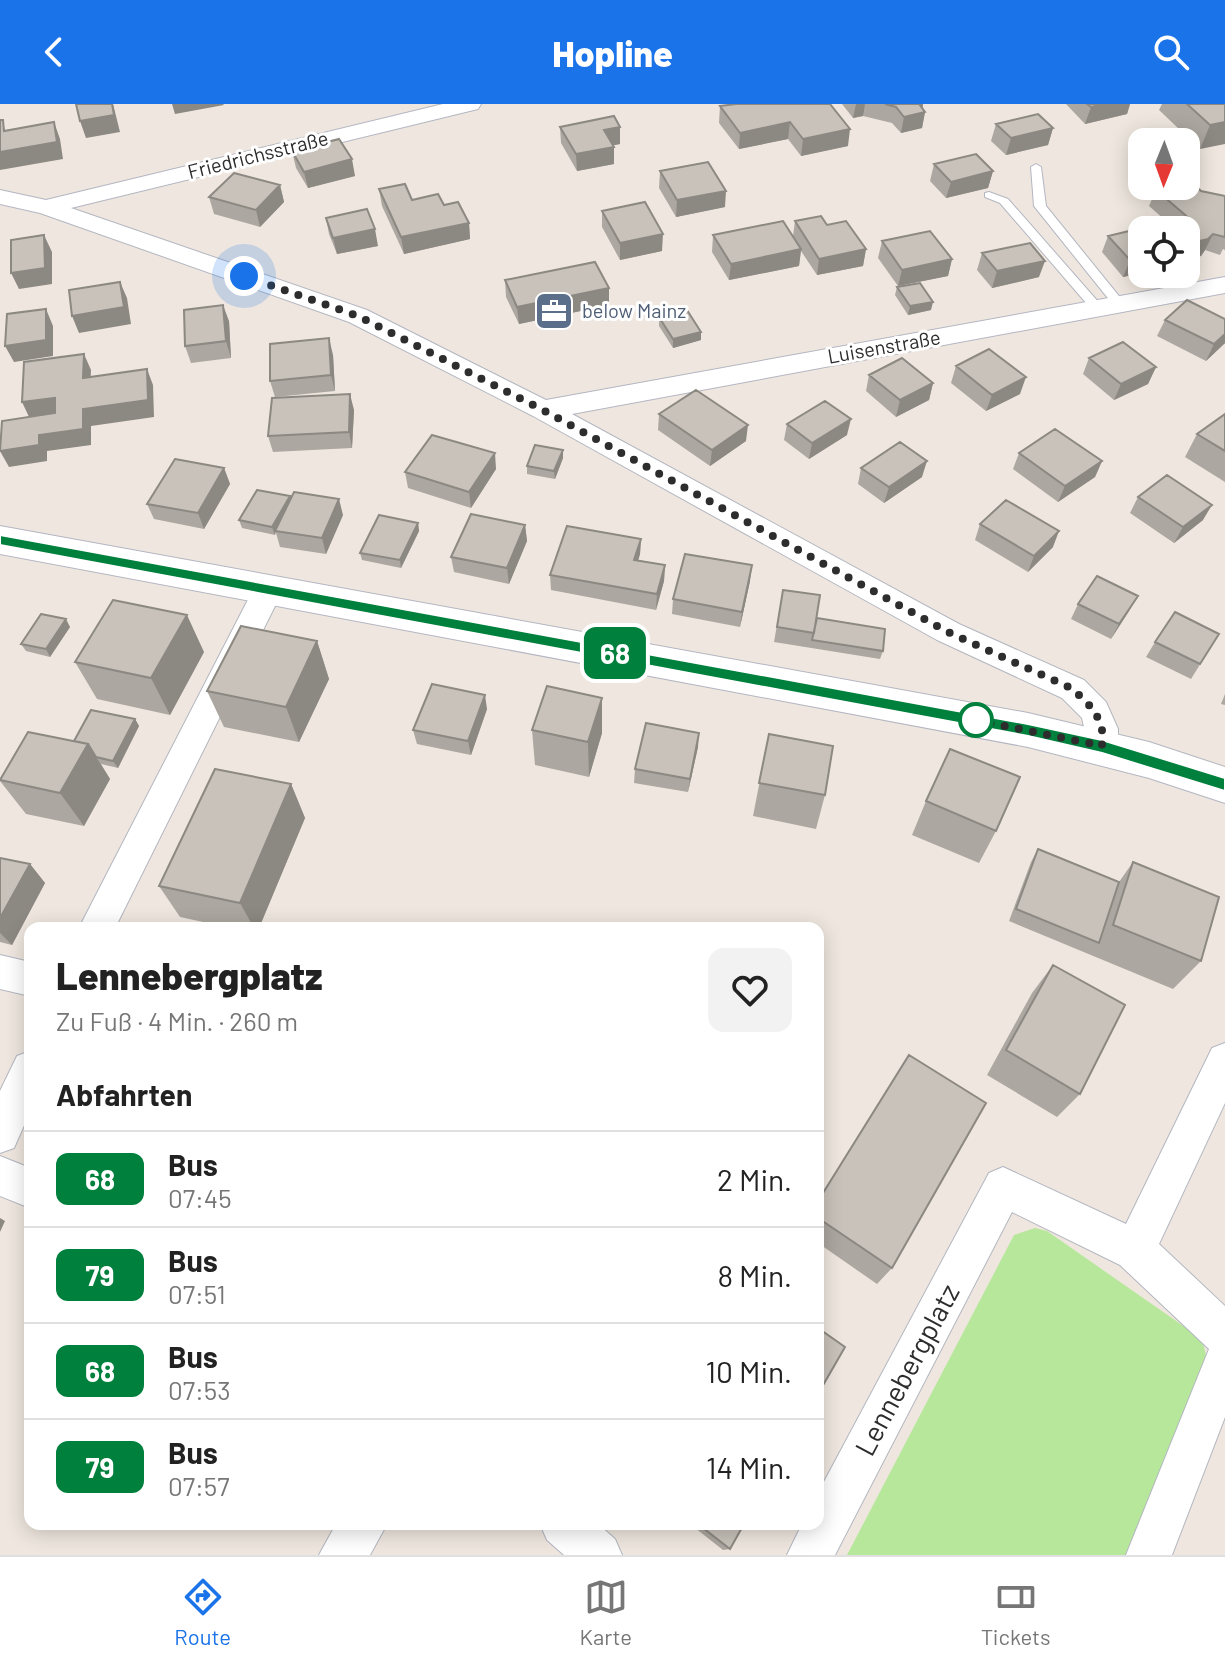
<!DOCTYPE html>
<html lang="de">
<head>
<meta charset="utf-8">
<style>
	body { margin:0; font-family:Barlow,sans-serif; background:#f2f2f2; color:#222; height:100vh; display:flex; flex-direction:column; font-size:30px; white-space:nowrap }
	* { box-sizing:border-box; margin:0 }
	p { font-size:26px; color:#767676 }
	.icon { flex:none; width:44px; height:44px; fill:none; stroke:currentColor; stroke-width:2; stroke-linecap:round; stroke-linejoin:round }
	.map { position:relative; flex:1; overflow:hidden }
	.panel { position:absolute; left:24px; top:818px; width:800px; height:608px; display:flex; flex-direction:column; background:#fff; border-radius:16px; box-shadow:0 4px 20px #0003 }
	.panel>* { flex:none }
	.badge { padding:0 16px; border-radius:12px; font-size:28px; line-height:52px }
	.needle { width:52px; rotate:181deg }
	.fabs { position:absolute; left:1128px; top:24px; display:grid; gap:16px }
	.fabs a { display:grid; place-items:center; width:72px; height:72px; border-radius:16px; background:#fff; box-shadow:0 4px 20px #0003; font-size:40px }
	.you { position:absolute; width:40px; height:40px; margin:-20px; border:6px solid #fff; border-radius:50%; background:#1a73e8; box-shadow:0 0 0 12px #1a73e833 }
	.map>.badge { position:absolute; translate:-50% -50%; box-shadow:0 0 0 4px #fff }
	h2 { padding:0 32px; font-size:30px; line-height:72px }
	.round { display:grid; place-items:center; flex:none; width:84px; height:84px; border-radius:16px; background:#f2f2f2 }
	.summary { display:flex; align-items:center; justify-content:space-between; height:136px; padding:0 32px }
	h1 { font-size:38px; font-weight:800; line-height:60px }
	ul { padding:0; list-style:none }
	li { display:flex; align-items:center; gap:24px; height:96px; padding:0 32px; border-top:2px solid #e0e0e0 }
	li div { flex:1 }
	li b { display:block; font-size:30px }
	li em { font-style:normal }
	li .badge { min-width:88px; font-weight:700; text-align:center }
	header { display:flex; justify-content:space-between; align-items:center; height:104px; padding:0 32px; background:#1a73e8; color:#fff; font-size:36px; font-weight:800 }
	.menu { display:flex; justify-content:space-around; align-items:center; height:112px; border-top:2px solid #e0e0e0; background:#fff; font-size:22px; color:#767676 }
	.menu a { display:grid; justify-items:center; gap:4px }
	.menu .current { color:#1a73e8 }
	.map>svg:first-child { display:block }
</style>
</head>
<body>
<header><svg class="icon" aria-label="back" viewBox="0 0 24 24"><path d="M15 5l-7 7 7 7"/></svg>Hopline<svg class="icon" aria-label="search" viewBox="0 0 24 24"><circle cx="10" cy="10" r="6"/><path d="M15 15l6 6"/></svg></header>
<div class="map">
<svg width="1225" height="1451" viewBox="0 0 1225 1451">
	<rect width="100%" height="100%" fill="#efe7df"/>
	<!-- green -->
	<path fill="#b7e79a" d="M1035 1124 1047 1127 1202 1235 1207 1255 1128 1451H847L1014 1131Z"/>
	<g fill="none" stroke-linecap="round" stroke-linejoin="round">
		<defs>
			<path id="lane" d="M1036 60 1041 63 1046 102 1123 197V203H1115L1034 102 1031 63Z
				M989 88 1008 95 1101 201V207H1093L1000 99 985 93V89Z"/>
			<path id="street" d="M443 0H481L478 5 71 104 367 206 546 296 1225 173V189L572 310 959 520 1084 576 1106 598 1118 625V642L1114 651 1102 655 1090 651 1082 614 1062 594 937 536 533 312 349 218 40 109 0 100V86L46 96Z
				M269 473 280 476 284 484 115 824H79L254 484 258 476Z
				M0 851 30 858V892L0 885Z
				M1225 939V999L1159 1140 1225 1202V1313L1172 1451H1126L1209 1245 1120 1161 1012 1108 835 1451H787L802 1420H818V1389L989 1069 1003 1063 1126 1120 1212 944Z
				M30 947V1008L14 1044 0 1049V987L17 952Z
				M0 1052 30 1064V1104L0 1092Z
				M336 1420H387L370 1451H319Z
				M540 1420H598L615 1435 622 1451H564L547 1436Z"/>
			<path id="secondary" d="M0 422 1028 609 1149 638 1225 663V699L1149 674 1028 643 0 450Z"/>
		</defs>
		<!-- lane casing -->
		<use href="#lane" stroke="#b3b6c1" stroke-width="2"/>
		<!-- street casing -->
		<use href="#street" stroke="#b3b6c1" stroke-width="2"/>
		<!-- secondary casing -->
		<use href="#secondary" stroke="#b3b6c1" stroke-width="2"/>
		<!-- lane -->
		<use href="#lane" fill="#fff" fill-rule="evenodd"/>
		<!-- street -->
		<use href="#street" fill="#fff" fill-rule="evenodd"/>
		<!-- secondary -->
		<use href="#secondary" fill="#fff" fill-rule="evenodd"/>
	</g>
	<!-- wall -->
	<path fill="#aca7a0" d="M830 0 848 42 801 52 788 35 739 45 719 19 720 2Z
		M842 0H923V4L925 8 922 24 901 29 892 19 863 12 853 14Z
		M1066 0H1130L1127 10 1085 20Z
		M1162 0H1225L1200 45 1159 6Z
		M996 20 1053 24 1048 41 1006 51 991 37Z
		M560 23H620V40L613 41 614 60 577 67 561 39Z
		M292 47 355 72 308 84 296 64Z
		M934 60 993 67 988 84 946 94 930 77Z
		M660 67 725 103 676 113 659 84Z
		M280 81 284 98 260 123 214 110 209 93Z
		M379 85 412 96 444 101 469 119 470 135 404 150 382 102Z
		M1156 86 1201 87 1225 92V146L1223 145 1220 151 1205 146 1201 152 1186 156V126H1172L1174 124 1149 102Z
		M602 107 662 147 620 156 602 123Z
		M326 114 378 142 337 150 329 130Z
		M795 117 827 121 866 145 863 162 817 171 801 147 799 162 729 176 712 148 713 131 793 132Z
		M1142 126V169L1123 173 1102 148 1108 132Z
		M882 137 952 155 948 172 898 182 878 154Z
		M982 149 1039 173 992 184 977 166Z
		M505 176 609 201 519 220 506 193Z
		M897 183 931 206 908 211 895 191Z
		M659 213 701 236 673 244 659 222Z
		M1225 215V239L1206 257 1157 232 1165 216Z
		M229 217 231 254 191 259 185 242Z
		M333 251 335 287 275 293 270 277Z
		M1089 254 1156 263 1148 280 1114 296 1083 270Z
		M956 262 1020 290 986 307 951 279Z
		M869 271 933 279 929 296 896 313 866 287Z
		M354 306 352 344 273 348 268 332Z
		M659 310 746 337 710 362 658 326Z
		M1225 310V378L1185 353 1197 330Z
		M787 320 847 331 809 355 784 336Z
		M563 346V354L555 375 527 370V362Z
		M1019 349 1102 357 1095 373 1058 398 1013 365Z
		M224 364 230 380 204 425 154 415 147 400Z
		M861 364 922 373 884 399 858 380Z
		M496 365 471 404 408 384 405 368Z
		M290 392 291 395 343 411 326 450 280 443 276 429 275 431 242 424 239 416Z
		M1138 393 1203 416 1174 439 1130 409Z
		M418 419 419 427 401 464 362 456 360 449Z
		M980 420 1053 443 1028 468 975 436Z
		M525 421 527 437 509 480 454 468 451 453Z
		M641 435 640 450 638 456 665 461 664 477 656 506 551 486 550 471Z
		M750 477 740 523 672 510 673 495Z
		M783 486 817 514 883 547 880 555 774 538Z
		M1078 500 1129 507 1111 535 1071 515Z
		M70 523 50 553 26 547 21 540Z
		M1219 530 1191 575 1146 553 1155 538Z
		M317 537 329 575 299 638 224 623 207 587Z
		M204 548 170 611 97 595 75 558Z
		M1225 590V601L1221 600Z
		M487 605 471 651 417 640 413 626Z
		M135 615 139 622 118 664 101 660 110 675 84 722 26 710 0 677V675L74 637Z
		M532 626 602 629 589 673 535 661Z
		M769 630 825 691 816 725 753 712Z
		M698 643 688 688 634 679 635 665Z
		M291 680 305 714 259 824H231L180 813 159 782Z
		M926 697 996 727 979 759 912 731Z
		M1038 745 1119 778 1133 758 1201 857 1173 885 1009 817 1031 758Z
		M0 754 30 760 45 779 12 841 0 838Z
		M1053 861 1080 990 1057 1013 987 971 1032 889Z
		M818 1097 892 1164 877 1180 818 1139Z
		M690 1420H744L730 1445 723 1446Z"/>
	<!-- shaded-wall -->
	<path fill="#8c8882" d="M113 0 120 28 86 34 80 17Z
		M172 0H223L224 1 175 10Z
		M856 0H865L863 12 853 14Z
		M918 0H923L922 6 925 8 922 24 901 29 904 13Z
		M1104 0H1130L1127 10 1085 20 1091 3Z
		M54 18 60 35 63 55 0 66V48Z
		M790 18 788 35 739 45 740 29Z
		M1225 18V40L1200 45 1210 21Z
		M620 23V40L604 43V26Z
		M1053 24 1048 41 1006 51 1011 34Z
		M850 25 848 42 801 52 803 35Z
		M614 43V60L577 67 576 50Z
		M352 55 355 72 308 84 304 68Z
		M993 67 988 84 946 94 951 78Z
		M280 81 284 98 260 123 256 106Z
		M726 87 725 103 676 113 677 96Z
		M469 119 470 135 404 150 401 133Z
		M375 125 378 142 337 150 333 134Z
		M663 130 662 147 620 156V139Z
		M1213 130 1205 146 1201 152 1186 156V143L1187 140Z
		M44 131 52 148V180L19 185 11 169Z
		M801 145 799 162 729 176 731 160Z
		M866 145 863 162 817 171 819 155Z
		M1142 153V169L1123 173 1130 156Z
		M952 155 948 172 898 182 902 166Z
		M1045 157 1039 173 992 184 997 167Z
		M120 178 127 194 131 220 79 229 72 212Z
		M609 184V201L519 220 517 203Z
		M933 198 931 206 908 211 910 202Z
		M223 201 229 217 231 254 226 237Z
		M46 205 53 222V252L14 258 5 242Z
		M701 228V236L673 244V235Z
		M1225 230V239L1206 257 1214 240Z
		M329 234 333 251 335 287 331 271Z
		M84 250 91 266 90 290 83 274Z
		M1156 263 1148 280 1114 296 1121 280Z
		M147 265 153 281 154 313 91 322V341L47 347V357L9 363 0 347 39 331 83 305Z
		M1026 273 1020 290 986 307 992 291Z
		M933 279 929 296 896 313 900 296Z
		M350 290 354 306 352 344 349 328Z
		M55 294 63 310 30 315 22 298Z
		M851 315 847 331 809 355 812 339Z
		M748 321 746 337 710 362 712 346Z
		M563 346V354L555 375 554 367Z
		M495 349 496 365 471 404 469 388Z
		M927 357 922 373 884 399 889 383Z
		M1102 357 1095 373 1058 398 1065 382Z
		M224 364 230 380 204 425 198 409Z
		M290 392 292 400 275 427V431L272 423Z
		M339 395 343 411 326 450 322 434Z
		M1212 401 1203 416 1174 439 1183 423Z
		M418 419 419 427 401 464 400 456Z
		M525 421 527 437 509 480 507 464Z
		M1059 427 1053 443 1028 468 1034 452Z
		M641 435 640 450 634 471V456Z
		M665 461 664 477 656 506 657 490Z
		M752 461 750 477 740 523 742 508Z
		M1138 492 1129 507 1111 535 1119 520Z
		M187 511 204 548 170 611 151 574Z
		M66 515 70 523 50 553 46 545Z
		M317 537 329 575 299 638 286 603Z
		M485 591 487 605 471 651 468 637Z
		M602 594V629L589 673 588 638Z
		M135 615 139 622 118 664 113 657Z
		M699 629 698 643 688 688 690 675Z
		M88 640 110 675 84 722 60 689Z
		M291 680 305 714 259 824H254L240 799Z
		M30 760 45 779 12 841 0 829V814Z
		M0 1114 5 1117 0 1128Z"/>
	<!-- building -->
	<path fill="#c8c2ba" stroke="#8c8882" stroke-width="2" d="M76 0H112L114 11 80 17Z
		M736 0H830L850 25 803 35 790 18 740 29 720 2Z
		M885 0H919L925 8 904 13 896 3Z
		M1087 0H1104L1091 3Z
		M1187 0H1225V18L1210 21Z
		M1038 10 1053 24 1011 34 996 20Z
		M614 12 620 23 604 26 614 43 576 50 560 23Z
		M0 16H3L4 27 54 18 57 38 0 48Z
		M339 35 352 55 304 68 292 47Z
		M976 50 993 67 951 78 934 60Z
		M708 58 726 87 677 96 660 67Z
		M234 69 280 81 256 106 209 93Z
		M405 80 412 96 438 90 444 101 458 98 469 119 401 133 379 85Z
		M1186 80H1194L1201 87 1225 92V133L1213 130 1208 135 1187 140 1186 139V126H1174L1173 125 1188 122 1190 115 1156 86 1164 82H1186Z
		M645 98 663 130 620 139 602 107Z
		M367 105 375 125 333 134 326 114Z
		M821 112 827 121 846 117 866 145 819 155 795 117Z
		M783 117 801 145 731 160 713 131Z
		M1146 123 1148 126H1142V153L1130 156 1108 132Z
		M930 127 952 155 902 166 882 137Z
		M44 131 45 164 11 169V136Z
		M1030 139 1045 157 997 167 982 149Z
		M595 158 609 184 517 203 505 176Z
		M120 178 124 203 72 212 69 186Z
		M920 179 933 198 910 202 897 183Z
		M1187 196 1225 215V230L1214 240 1165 216Z
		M223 201 226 237 185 242 184 206Z
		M46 205V236L5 242 7 210Z
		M687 206 701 228 673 235 659 213Z
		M329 234 331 271 270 277V240Z
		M1123 238 1156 263 1121 280 1089 254Z
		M989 245 1026 273 992 291 956 262Z
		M84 250 83 274 147 265 148 296 83 305V325L39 331V341L0 347 2 317 55 309V294L22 298 24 258Z
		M902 254 933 279 900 296 869 271Z
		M696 286 748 321 712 346 659 310Z
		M350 290 349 328 268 332 272 294Z
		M825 297 851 315 812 339 787 320Z
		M1225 310V347L1197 330Z
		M1055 325 1102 357 1065 382 1019 349Z
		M432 331 495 349 469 388 405 368Z
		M900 338 927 357 889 383 861 364Z
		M535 341 563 346 554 367 527 362Z
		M175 355 224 364 198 409 147 400Z
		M1167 371 1212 401 1183 423 1138 393Z
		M257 386 290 392 272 423 239 416Z
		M294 388 339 395 322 434 275 427Z
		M1006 396 1059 427 1034 452 980 420Z
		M471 410 525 421 507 464 451 453Z
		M379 411 418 419 400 456 360 449Z
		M567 422 641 435 634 456 665 461 657 490 550 471Z
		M685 450 752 461 742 508 673 495Z
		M1097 472 1138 492 1119 520 1078 500Z
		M783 486 820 491 814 529 777 523Z
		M113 496 187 511 151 574 75 558Z
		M1175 508 1219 530 1200 560 1155 538Z
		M41 510 66 515 46 545 21 540Z
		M817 514 885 525 883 547 812 536Z
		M241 522 317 537 286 603 207 587Z
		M432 580 485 591 468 637 413 626Z
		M547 582 602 594 588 638 532 626Z
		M91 606 135 615 113 657 96 653 88 640 74 637Z
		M646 619 699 629 690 675 635 665Z
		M28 628 88 640 60 689 0 676Z
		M769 630 833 642 825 691 759 679Z
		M950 645 1020 673 996 727 926 697Z
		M215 665 291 680 240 799 159 782Z
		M1038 745 1119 778 1099 839 1016 805Z
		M0 754 30 760 0 814Z
		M1133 758 1219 793 1201 857 1113 821Z
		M1053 861 1125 901 1080 990 1006 946Z
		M909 951 986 999 892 1164 818 1114V1097Z
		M818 1224 845 1243 818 1290Z
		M698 1420H744L730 1445Z"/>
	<!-- line -->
	<path fill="#00803d" stroke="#fff" stroke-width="2" d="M0 431 1028 620 1102 636 1225 674V687L1102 649 1028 632 0 441Z"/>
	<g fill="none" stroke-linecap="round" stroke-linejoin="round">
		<!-- walk -->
		<path stroke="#2d2d2d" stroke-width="8" stroke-dasharray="0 14.4" d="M244 172 358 212 543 306 948 528 1073 585 1095 607 1102 625V642L976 616"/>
	</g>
	<!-- icons -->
	<defs>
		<symbol id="office-square" viewBox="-11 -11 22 22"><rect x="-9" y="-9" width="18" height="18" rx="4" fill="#5c6f8a" stroke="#fff"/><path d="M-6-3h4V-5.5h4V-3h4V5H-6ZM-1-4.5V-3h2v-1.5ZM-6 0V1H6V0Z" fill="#fff"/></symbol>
	</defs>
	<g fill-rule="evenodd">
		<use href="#office-square" x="532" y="185" width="44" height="44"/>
	</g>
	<!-- markers -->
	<circle fill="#fff" stroke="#00803d" stroke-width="4" cx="976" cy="616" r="16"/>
	<g text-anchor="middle" stroke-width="6" stroke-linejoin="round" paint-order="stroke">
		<!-- far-street labels -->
		<g font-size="20" fill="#2d2d2d" stroke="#fff">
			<text transform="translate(258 51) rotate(-14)" y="7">Friedrichsstraße</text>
			<text transform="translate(884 243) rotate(-10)" y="7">Luisenstraße</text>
		</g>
		<!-- far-service labels -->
		<g font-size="20" fill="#4e5e75" stroke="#fff" text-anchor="start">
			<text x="582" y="214">below Mainz</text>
		</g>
		<!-- near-street labels -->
		<g font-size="28" fill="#2d2d2d" stroke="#fff">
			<text transform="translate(907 1266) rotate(-62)" y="10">Lennebergplatz</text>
		</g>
	</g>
</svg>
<div class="fabs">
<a><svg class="needle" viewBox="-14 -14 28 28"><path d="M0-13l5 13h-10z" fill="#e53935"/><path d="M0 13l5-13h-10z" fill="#767676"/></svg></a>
<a><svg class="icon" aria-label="locate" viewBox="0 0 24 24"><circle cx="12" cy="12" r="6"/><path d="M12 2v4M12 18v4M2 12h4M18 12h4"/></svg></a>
</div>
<div class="you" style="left:244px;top:172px"></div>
<b class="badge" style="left:615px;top:549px;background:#00803d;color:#fff">68</b>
<section class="panel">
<div class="summary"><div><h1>Lennebergplatz</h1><p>Zu Fuß · 4 Min. · 260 m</p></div><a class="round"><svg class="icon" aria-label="heart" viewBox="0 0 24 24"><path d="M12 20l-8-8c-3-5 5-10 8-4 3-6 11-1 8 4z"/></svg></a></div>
<h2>Abfahrten</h2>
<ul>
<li><span class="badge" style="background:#00803d;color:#fff">68</span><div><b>Bus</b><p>07:45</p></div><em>2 Min.</em></li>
<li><span class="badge" style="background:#00803d;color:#fff">79</span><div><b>Bus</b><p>07:51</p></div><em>8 Min.</em></li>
<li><span class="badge" style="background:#00803d;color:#fff">68</span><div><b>Bus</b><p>07:53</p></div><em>10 Min.</em></li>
<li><span class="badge" style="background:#00803d;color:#fff">79</span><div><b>Bus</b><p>07:57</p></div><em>14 Min.</em></li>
</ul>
</section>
</div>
<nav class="menu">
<a class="current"><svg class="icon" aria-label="directions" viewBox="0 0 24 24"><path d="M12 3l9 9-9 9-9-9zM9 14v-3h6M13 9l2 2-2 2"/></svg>Route</a>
<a><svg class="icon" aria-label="map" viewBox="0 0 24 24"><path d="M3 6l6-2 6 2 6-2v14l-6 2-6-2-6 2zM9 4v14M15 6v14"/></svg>Karte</a>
<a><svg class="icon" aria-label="tickets" viewBox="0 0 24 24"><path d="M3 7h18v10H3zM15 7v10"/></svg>Tickets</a>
</nav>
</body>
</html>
